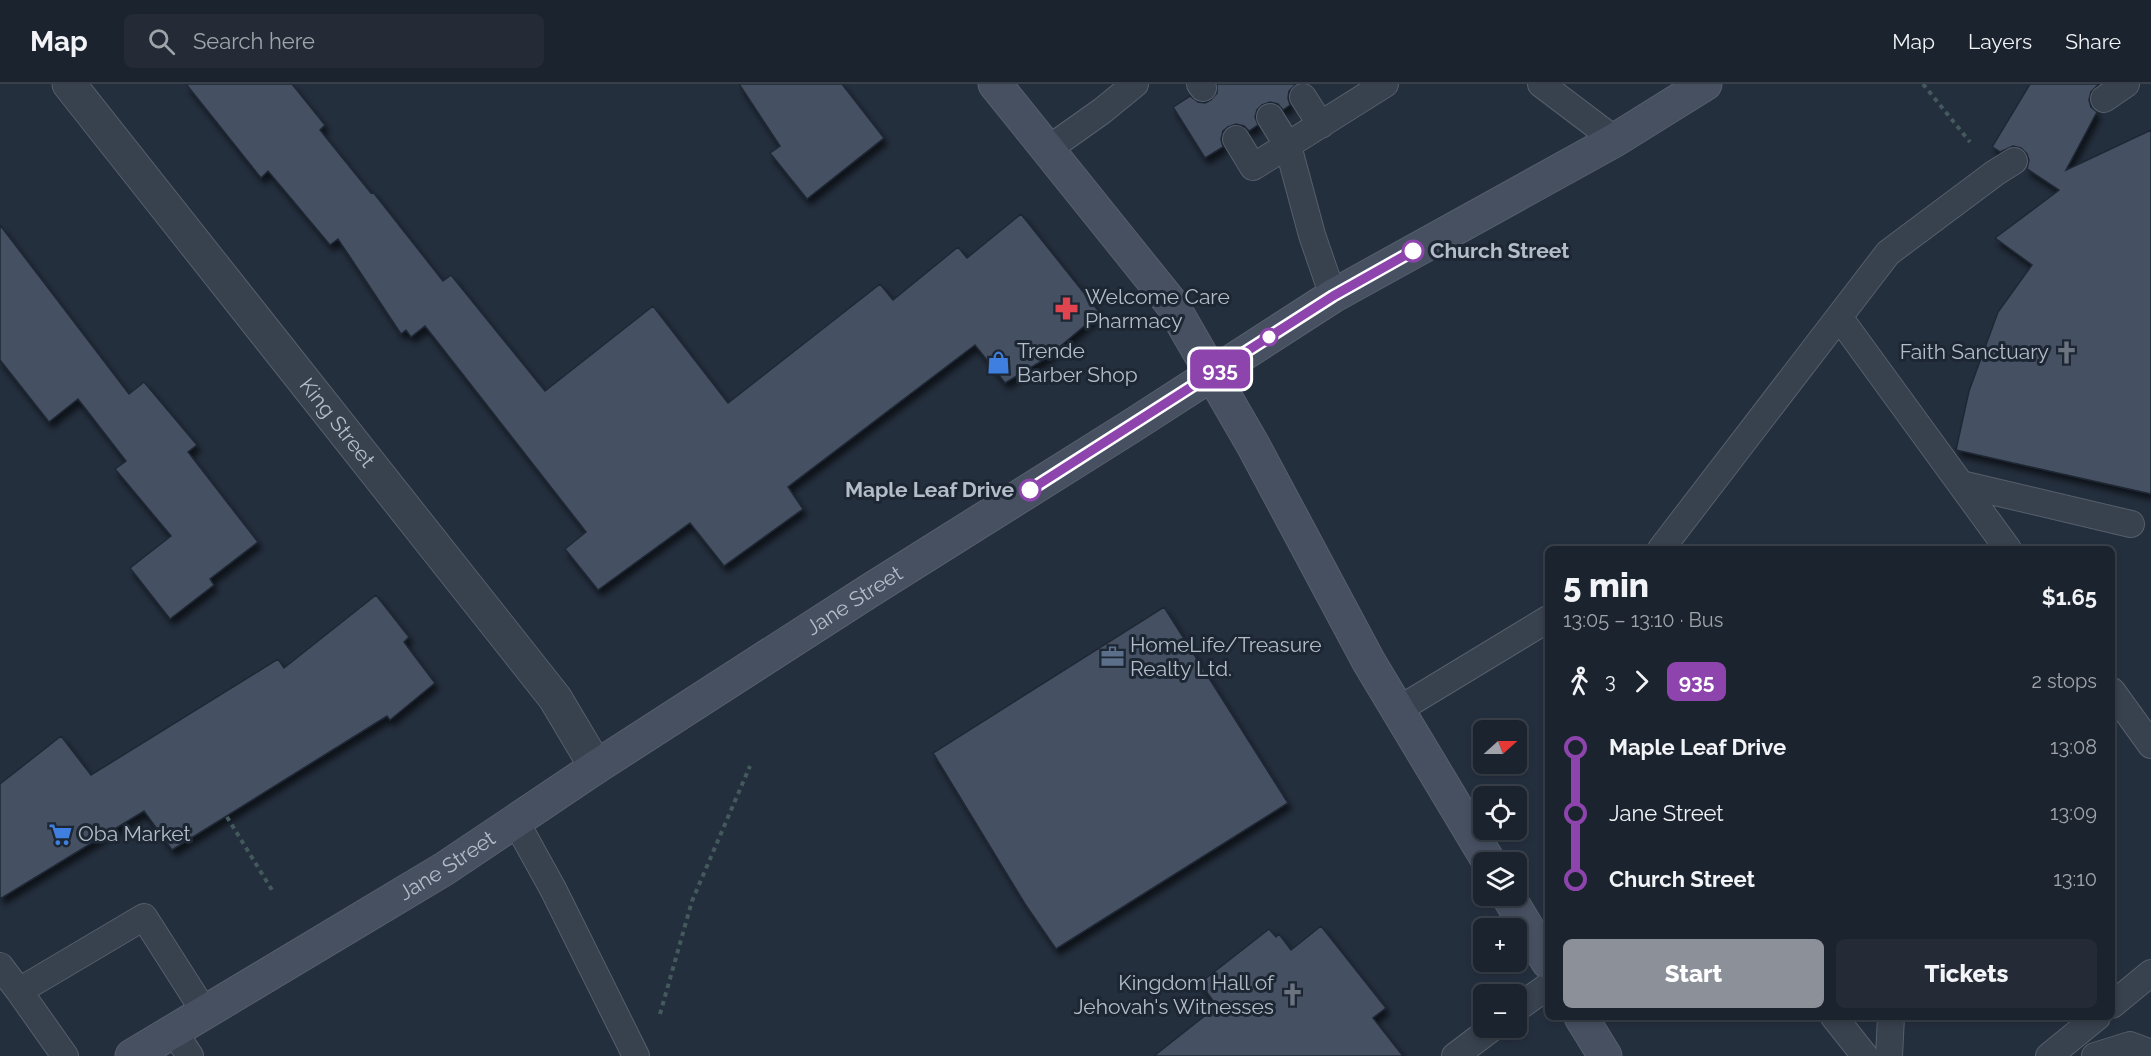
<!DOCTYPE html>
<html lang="en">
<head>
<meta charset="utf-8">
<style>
	body { margin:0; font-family:Raleway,sans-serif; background:#242b36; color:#f1f3f6; height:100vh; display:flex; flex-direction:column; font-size:22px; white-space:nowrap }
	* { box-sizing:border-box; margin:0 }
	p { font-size:20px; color:#a0a4aa }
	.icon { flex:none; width:33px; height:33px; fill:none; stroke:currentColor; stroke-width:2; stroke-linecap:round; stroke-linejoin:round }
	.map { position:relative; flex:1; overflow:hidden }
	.panel { position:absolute; left:1545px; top:462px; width:570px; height:474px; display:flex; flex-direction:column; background:#1b232e; border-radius:9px; box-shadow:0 3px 9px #0003,0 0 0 2px #39404a }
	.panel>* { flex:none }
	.badge { padding:0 12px; border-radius:9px; font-size:21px; line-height:39px }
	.needle { width:39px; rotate:69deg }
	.fabs { position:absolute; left:1473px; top:636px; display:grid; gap:12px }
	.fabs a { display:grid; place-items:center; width:54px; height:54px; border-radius:9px; background:#1b232e; box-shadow:0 3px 9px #0003,0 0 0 2px #39404a; font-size:30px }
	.map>.badge { position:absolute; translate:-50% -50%; box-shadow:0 0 0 3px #fff }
	.legs { display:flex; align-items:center; gap:9px; height:66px; padding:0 18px; font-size:20px }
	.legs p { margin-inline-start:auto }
	.head { display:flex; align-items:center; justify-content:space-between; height:102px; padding:0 18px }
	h1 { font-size:33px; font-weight:800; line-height:45px }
	.button { display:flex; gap:12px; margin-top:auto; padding:12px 18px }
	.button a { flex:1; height:69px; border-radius:9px; background:#8c9099; color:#fff; font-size:24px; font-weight:800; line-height:69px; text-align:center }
	.button a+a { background:#242b36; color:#f1f3f6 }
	ul { padding:0 18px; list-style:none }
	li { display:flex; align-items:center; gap:21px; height:66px; font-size:22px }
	li i { display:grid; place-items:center; width:9px; height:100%; margin:0 8px; background:currentColor }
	li i::after { content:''; width:15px; height:15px; margin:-8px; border:4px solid; border-radius:50%; background:#1b232e }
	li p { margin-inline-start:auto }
	li:first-child i { background:linear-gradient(#0000 50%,currentColor 0) }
	li:last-child i { background:linear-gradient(currentColor 50%,#0000 0) }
	header { display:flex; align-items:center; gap:36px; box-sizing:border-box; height:84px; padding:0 30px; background:#1b232e; border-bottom:2px solid #39404a }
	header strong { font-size:28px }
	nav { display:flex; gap:33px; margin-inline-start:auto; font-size:21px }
	.search { width:420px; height:54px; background:#242b36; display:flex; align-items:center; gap:15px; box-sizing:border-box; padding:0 21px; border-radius:9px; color:#a0a4aa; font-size:22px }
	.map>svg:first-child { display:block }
</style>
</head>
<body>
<header>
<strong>Map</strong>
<div class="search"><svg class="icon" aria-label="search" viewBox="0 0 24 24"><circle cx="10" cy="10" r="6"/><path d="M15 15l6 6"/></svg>Search here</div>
<nav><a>Map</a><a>Layers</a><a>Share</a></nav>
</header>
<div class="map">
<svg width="2151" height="972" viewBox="0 0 2151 972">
	<defs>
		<filter id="shadow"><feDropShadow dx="3.5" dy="6" stdDeviation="3" flood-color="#0009"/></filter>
	</defs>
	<rect width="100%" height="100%" fill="#242f3e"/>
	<!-- building -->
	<path fill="#455162" stroke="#1f2835" stroke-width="1.5" filter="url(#shadow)" d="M186 0H292L325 41 320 46 371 109 373 108 443 197 451 191 545 307 653 222 728 319 880 200 893 216 958 163 967 174 1021 130 1100 229 1045 275 1005 299 975 261 788 403 803 425 724 482 690 439 598 506 565 465 586 448 425 242 411 253 406 246 401 250 338 155 330 161 268 87 261 94Z
		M739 0H842L884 54 807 115 770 69 780 62Z
		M1217 0H1296L1289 7 1288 14 1290 21 1283 26 1278 20 1270 18 1262 21 1257 26 1255 33 1258 41 1249 47 1244 42 1236 40 1228 43 1223 47 1221 55 1223 63 1205 74 1173 23 1190 12 1198 18 1205 19 1211 16 1217 9Z
		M2030 0H2099L2091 8 2089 16 2091 23 2097 28 2066 86 2151 46V410L1956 366 1969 307 1998 228 2032 181 1995 154 2059 106 2027 85 2029 76 2027 70 2021 64 2013 62 2000 68 1992 63Z
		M0 141 129 310 144 298 197 361 188 368 258 458 210 495 214 501 170 535 130 484 171 452 115 385 126 377 78 315 49 338 0 276Z
		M376 511 409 553 404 558 435 599 390 636 387 632 172 766 144 727 0 815V700L61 652 91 691 278 575 284 584Z
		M1164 523 1288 719 1056 865 1025 820 933 669Z
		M1321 842 1386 924 1373 934 1403 972H1154L1217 922 1200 899 1269 845 1276 853 1279 850 1291 866Z"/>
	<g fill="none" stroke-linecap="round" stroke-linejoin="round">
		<defs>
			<path id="lane" d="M1200 0 1203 4
				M1541 0 1615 56
				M1303 13 1321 41
				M2104 15 2126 0
				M1270 33 1288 62 1312 151 1333 212
				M1236 55 1253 83 1385 0
				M1047 66 1102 27 1135 0
				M1839 233 2008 465
				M1961 400 2131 440
				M1661 465 1888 169 1995 89 2014 77
				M2112 607 2151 661
				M1398 626 1548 535
				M516 738 553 805 636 972
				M0 882 19 907 144 833 204 927
				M19 907 65 972
				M2112 921 2151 889
				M1516 925 1548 902
				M1834 933 1865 972
				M173 946 190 972
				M1455 972 1492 944
				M1889 972 1891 933
				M2049 972 2097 933
				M2095 972 2130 961 2151 969"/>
			<g id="street">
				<path id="s1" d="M69 0 555 614 596 683"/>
			</g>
			<g id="secondary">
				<path d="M995 0 1171 219 1253 361 1369 578 1489 778"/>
				<path d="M1508 812 1548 878"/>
				<path d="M1581 933 1605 972"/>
				<path id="s2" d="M132 972 444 785 596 683 869 507 1130 343 1333 212 1615 56 1705 0"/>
			</g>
		</defs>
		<!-- lane casing -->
		<use href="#lane" stroke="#565f6c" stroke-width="28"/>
		<!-- street casing -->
		<use href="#street" stroke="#565f6c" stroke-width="35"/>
		<!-- secondary casing -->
		<use href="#secondary" stroke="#565f6c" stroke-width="35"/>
		<!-- path -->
		<path stroke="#44595c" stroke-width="4" stroke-dasharray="4.5 4.5" stroke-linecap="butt" d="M1923 0 1970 58
			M227 733 272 806
			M660 930 692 817 750 682"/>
		<!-- lane -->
		<use href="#lane" stroke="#38414e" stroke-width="26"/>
		<!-- street -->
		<use href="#street" stroke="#38414e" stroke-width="33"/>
		<!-- secondary -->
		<use href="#secondary" stroke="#465061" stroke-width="33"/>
	</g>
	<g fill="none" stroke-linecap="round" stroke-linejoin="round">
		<defs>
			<path id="line-1" d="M1030 406 1333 212 1413 167"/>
		</defs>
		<!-- line-1 casing -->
		<use href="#line-1" stroke="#fff" stroke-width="14"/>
		<!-- line-1 -->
		<use href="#line-1" stroke="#8e44ad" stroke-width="9"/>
	</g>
	<!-- icons -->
	<defs>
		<symbol id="pharmacy-bare" viewBox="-9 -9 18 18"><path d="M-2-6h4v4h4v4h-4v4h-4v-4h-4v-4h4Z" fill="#e0444e" stroke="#1d2633" stroke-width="2.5" paint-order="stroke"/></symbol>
		<symbol id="church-bare" viewBox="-9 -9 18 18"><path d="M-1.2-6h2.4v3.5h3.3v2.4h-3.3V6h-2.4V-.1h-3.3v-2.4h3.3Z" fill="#6b7280" stroke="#1d2633" stroke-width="2.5" paint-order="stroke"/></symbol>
		<symbol id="shop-bare" viewBox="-9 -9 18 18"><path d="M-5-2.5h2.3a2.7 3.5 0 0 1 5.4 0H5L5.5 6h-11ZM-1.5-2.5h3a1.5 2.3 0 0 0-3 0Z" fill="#3f7fe0" stroke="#1d2633" stroke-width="2.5" paint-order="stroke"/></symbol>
		<symbol id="office-bare" viewBox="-9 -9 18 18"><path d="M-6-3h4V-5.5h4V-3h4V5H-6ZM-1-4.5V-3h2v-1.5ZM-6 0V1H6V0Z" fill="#5c6f8a" stroke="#1d2633" stroke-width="2.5" paint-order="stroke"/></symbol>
		<symbol id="supermarket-bare" viewBox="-9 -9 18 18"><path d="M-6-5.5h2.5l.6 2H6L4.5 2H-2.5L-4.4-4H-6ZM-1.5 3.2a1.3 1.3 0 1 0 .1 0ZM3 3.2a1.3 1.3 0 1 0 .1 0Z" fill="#3f7fe0" stroke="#1d2633" stroke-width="2.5" paint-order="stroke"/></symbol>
	</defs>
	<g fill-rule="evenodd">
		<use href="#pharmacy-bare" x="1050" y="208" width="33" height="33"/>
		<use href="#church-bare" x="2050" y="252" width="33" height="33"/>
		<use href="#shop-bare" x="982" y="262" width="33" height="33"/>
		<use href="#office-bare" x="1096" y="556" width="33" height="33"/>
		<use href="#supermarket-bare" x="44" y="734" width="33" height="33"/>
		<use href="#church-bare" x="1276" y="894" width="33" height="33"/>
	</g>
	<!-- markers -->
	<g fill="#fff" stroke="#8e44ad" stroke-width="3">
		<circle cx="1413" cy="167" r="10"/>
		<circle cx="1269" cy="253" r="8"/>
		<circle cx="1030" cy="406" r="10"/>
	</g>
	<g text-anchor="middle" stroke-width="6" stroke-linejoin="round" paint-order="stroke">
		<!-- stop labels -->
		<g font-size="21" font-weight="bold" fill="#b4bcc9" stroke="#1d2633" text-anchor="start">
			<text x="1430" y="174">Church Street</text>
			<text x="1014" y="413" text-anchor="end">Maple Leaf Drive</text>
		</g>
		<!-- poi labels -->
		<g font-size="21" fill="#b4bcc9" stroke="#1d2633" text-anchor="start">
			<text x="1085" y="220">Welcome Care<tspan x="1085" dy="24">Pharmacy</tspan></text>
			<text x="1017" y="274">Trende<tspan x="1017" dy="24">Barber Shop</tspan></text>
			<text x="2049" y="275" text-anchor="end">Faith Sanctuary</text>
			<text x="1130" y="568">HomeLife/Treasure<tspan x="1130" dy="24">Realty Ltd.</tspan></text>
			<text x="78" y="757">Oba Market</text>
			<text x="1274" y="906" text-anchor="end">Kingdom Hall of<tspan x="1274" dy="24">Jehovah's Witnesses</tspan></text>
		</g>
		<!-- street labels -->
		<g font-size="21" fill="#b4bcc9" stroke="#1d2633">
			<text dy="7" stroke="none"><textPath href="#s1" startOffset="432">King Street</textPath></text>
			<text dy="7" stroke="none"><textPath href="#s2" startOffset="854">Jane Street</textPath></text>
			<text dy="7" stroke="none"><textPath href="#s2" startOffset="368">Jane Street</textPath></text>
		</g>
	</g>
</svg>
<div class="fabs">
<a><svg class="needle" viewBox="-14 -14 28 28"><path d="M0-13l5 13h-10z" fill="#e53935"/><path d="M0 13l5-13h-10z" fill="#a0a4aa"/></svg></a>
<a><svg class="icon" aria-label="locate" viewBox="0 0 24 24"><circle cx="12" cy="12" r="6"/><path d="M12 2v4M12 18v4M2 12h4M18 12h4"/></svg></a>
<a><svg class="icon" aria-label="layers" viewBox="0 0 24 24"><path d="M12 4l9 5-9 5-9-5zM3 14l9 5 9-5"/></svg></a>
<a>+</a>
<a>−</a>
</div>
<b class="badge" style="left:1220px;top:285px;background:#8e44ad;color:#fff">935</b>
<section class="panel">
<div class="head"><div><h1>5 min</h1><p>13:05 – 13:10 · Bus</p></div><b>$1.65</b></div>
<div class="legs"><svg class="icon" aria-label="walk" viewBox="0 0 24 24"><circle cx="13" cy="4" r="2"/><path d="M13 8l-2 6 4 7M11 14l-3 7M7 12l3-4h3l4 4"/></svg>3<svg class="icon" aria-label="forward" viewBox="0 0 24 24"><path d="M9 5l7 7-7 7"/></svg><b class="badge" style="background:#8e44ad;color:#fff">935</b><p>2 stops</p></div>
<ul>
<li><i style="color:#8e44ad"></i><b>Maple Leaf Drive</b><p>13:08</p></li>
<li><i style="color:#8e44ad"></i><span>Jane Street</span><p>13:09</p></li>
<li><i style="color:#8e44ad"></i><b>Church Street</b><p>13:10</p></li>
</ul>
<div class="button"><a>Start</a><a>Tickets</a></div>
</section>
</div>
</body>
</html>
